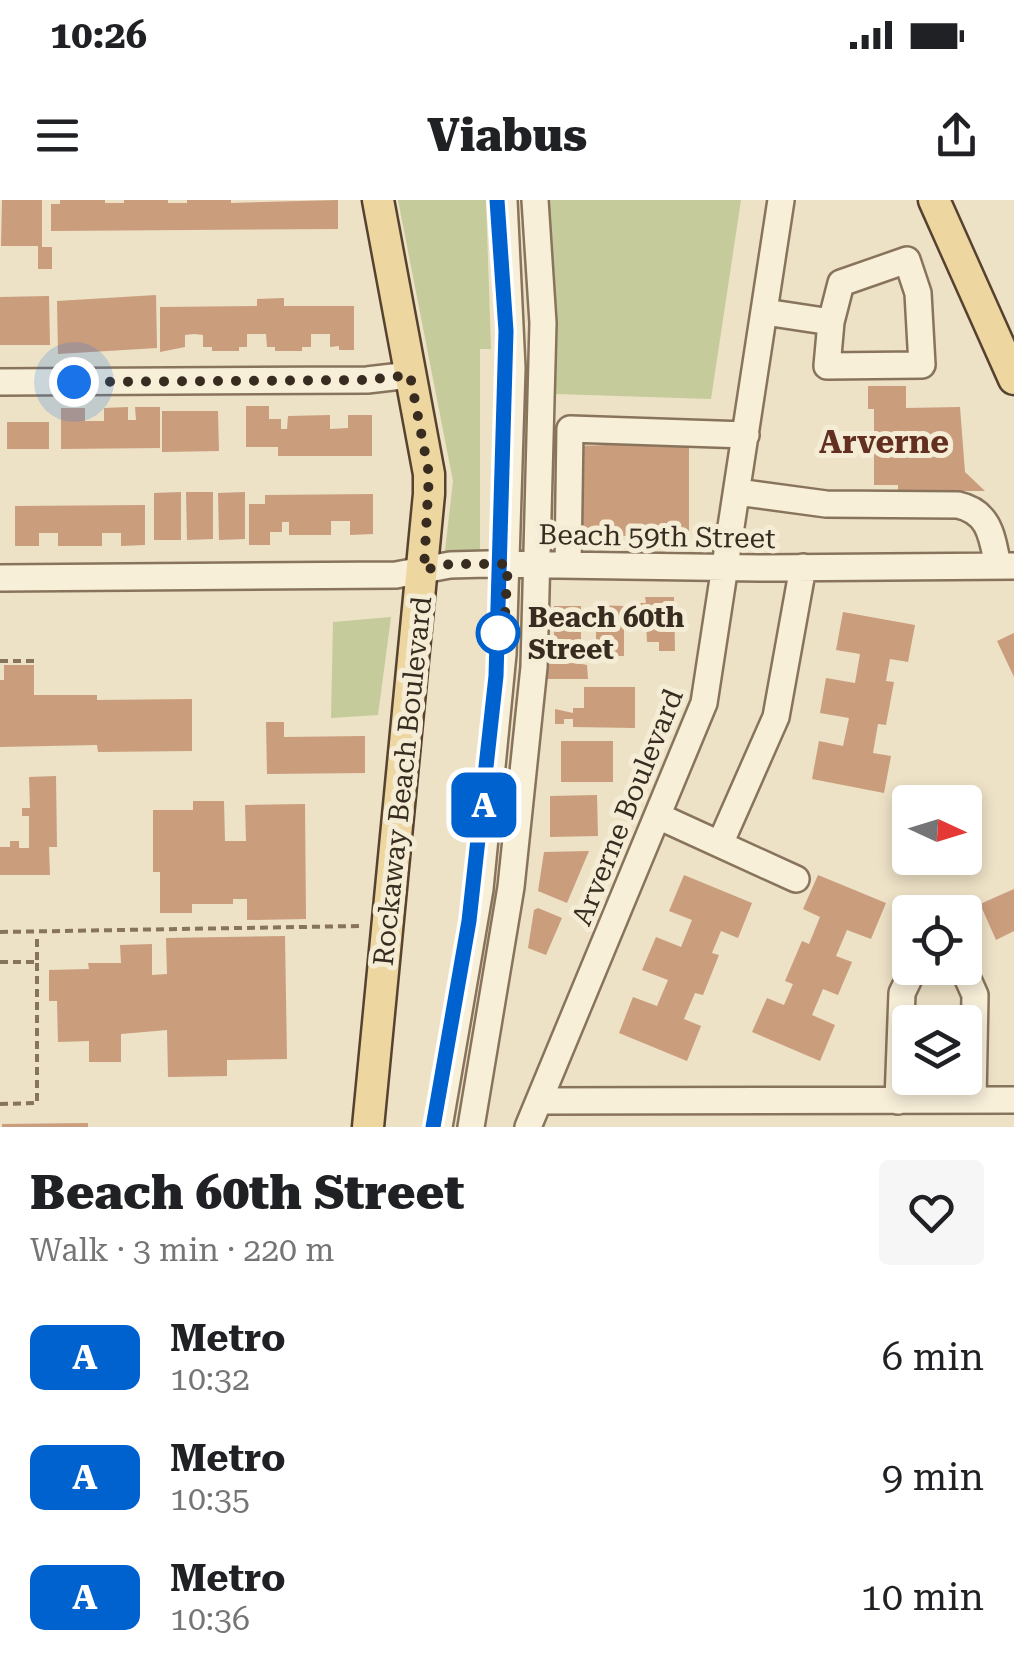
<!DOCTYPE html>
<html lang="en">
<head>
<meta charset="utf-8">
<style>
	body { margin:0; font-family:"Roboto Serif",serif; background:#f6f6f6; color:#202124; height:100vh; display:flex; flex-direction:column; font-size:38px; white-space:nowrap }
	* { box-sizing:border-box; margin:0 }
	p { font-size:32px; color:#757577 }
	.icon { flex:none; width:55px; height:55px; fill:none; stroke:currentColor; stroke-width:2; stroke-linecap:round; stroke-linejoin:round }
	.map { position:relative; height:927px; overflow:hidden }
	.drawer { display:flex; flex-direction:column; background:#fff; flex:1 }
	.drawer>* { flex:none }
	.badge { padding:0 20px; border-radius:15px; font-size:35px; line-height:65px }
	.needle { width:65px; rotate:94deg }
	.buttons { position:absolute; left:892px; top:585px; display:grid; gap:20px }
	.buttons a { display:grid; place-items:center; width:90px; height:90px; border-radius:10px; background:#fff; box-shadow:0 5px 15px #0003; font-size:50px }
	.you { position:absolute; width:50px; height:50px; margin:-25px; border:8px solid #fff; border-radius:50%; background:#1a73e8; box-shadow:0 0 0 15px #1a73e833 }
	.map>.badge { position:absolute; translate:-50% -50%; box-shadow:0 0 0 5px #fff }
	.round { display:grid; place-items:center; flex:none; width:105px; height:105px; border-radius:10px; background:#f6f6f6 }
	.overview { display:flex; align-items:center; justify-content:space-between; height:170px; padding:0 30px }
	h1 { font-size:48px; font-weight:800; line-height:75px }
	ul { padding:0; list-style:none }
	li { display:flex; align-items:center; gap:30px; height:120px; padding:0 30px }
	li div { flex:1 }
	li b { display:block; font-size:38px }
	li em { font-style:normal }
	li .badge { min-width:110px; font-weight:700; text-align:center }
	.status { display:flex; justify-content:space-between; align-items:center; height:70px; padding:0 50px; background:#fff; direction:ltr }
	.status svg { height:28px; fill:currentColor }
	header { display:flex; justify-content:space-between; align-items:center; height:130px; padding:0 30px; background:#fff; font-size:45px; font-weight:800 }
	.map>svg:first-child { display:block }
</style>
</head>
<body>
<div class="status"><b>10:26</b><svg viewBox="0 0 49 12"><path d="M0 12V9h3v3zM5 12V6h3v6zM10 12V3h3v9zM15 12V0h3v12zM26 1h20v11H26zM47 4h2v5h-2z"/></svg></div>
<header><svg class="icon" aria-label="menu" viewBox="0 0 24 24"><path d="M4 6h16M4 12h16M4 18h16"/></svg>Viabus<svg class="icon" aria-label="share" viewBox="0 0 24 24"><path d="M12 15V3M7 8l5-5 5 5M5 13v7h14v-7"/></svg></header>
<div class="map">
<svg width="1014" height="927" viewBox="0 0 1014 927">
	<rect width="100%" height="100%" fill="#ede1c6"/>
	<!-- green -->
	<path fill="#c5cb9a" d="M398 0H486L491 149H480V352L445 351 453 281Z
		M544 0H741L711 199 556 194Z
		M391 417 378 515 331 518 333 422Z"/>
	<!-- building -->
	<path fill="#ca9d7d" d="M2 0H42V47H52V69H38V46H1Z
		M60 0H105V3H124V0H168V3H187V0H231V3L338 0V29L51 31V4H60Z
		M156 95 157 148 58 154 57 101Z
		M49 96 50 145H0V97Z
		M284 98V106H354V150H339V146L330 147V134H311V147H302V151H275V147H267L266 134H247V147H239V151H212V147H203V135L194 134 185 135V147L160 152V107L257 106V99Z
		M868 186H906V208L960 207 965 272 985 291H898V285H874V209H868Z
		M246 206H269V219H281V229H287L288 216 330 215V229L348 228V215H372V256H278V247H246Z
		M128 207V220H136L135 207H160V248L61 249V208H85V221H104V208Z
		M162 211H218L219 251 162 252Z
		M7 222H49V249H7Z
		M607 242H616L615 245H689V332L607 337V333H578L577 246 606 245Z
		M181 292V340H154V293Z
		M186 292H213V339L187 340Z
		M245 292V339L219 340 218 293Z
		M373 294V334L350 335V321H331V335H289V322H282V332H270V345H249V304H265V295Z
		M145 305V345L121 346V333H102V346H58V333H39V346H15V306Z
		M645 397H674L675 451H659V442H647L646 422H636V403H646Z
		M596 405 624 406V456H596Z
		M554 406H581V456H554Z
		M843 412 915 425 908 462 890 459 886 481 894 482 886 525 878 524 873 553 891 556 884 593 812 579 819 541 843 546 849 518 820 513 826 478 855 483 860 454 836 450Z
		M1014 433V477L997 441Z
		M577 463 587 465 588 479H543V464Z
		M4 465H34V495H97V500L192 499V551L98 552 97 545 0 547V480H4Z
		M584 487H635V528L573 527V519H564V524H555V509L573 513V508H584Z
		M266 522H284V537L365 536V573L267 574Z
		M561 541H613V582H561Z
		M56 576 57 647H49L50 675H0V647H10V641H19V648H29V616H22V608H30L29 577Z
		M597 595 598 636 550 637V596Z
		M193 601H224L225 641H246L245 605 305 604 306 719 247 720V699H233V704H192V713H160V672H153V610H193Z
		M589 651 567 703 538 691 544 652Z
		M684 675 752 703 738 738 721 731 712 753 719 755 703 795 695 793 684 819 701 826 687 861 619 833 633 797 657 806 668 780 642 770 656 737 681 747 692 720 669 711Z
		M818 675 886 703 871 739 847 730 836 756 852 762 838 795 823 789 812 815 835 825 820 861 752 832 767 798 784 805 793 784 785 781 802 741 809 744 820 717 803 709Z
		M1014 689V731L996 740 980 704Z
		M538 708 562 718 546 755 528 748 534 710Z
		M285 736 287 859 227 860V876L168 877 167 830 121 834V862H89V841L58 842 57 801H49V770L89 769 88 763H121L120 745 152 744V775L167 774 166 738Z
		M88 923V927H2V924Z"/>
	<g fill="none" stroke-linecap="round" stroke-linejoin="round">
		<defs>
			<path id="minor" d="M765 112 831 122 841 83 907 60 918 93 922 165 827 166 831 122
				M0 182 367 180 410 175
				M737 292 826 304 958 305C990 312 992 337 998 366
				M568 365 570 229 746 235
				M0 378 396 375 450 365 487 364 759 368 1014 366
				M658 616 796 679
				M720 644 776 517 803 367
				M963 768 975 795 973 900
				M539 901 1014 900
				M898 901 902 793 914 768
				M439 927 480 689 503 454 512 168 504 0
				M471 927 511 687 534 467 543 123 535 0
				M528 927 704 503 781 0"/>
			<path id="major" d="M934 0 1014 179
				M368 927 429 294V274L378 0"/>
		</defs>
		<!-- minor casing -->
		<use href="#minor" stroke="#88745c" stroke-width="30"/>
		<!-- major casing -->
		<use href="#major" stroke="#564230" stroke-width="35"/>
		<!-- path -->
		<path stroke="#88745c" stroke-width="4" stroke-dasharray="8 5" stroke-linecap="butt" d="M0 461H35
			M0 732 360 726
			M0 762H37V734
			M0 904 37 903V762"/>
		<!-- minor -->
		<use href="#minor" stroke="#f8efd9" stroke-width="25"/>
		<!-- major -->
		<use href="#major" stroke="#eed6a0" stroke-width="30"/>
		<!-- rail -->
		<path stroke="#382c20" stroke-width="6" stroke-dasharray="18 18" stroke-linecap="butt" d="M433 927 469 721 496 476 506 131 497 0"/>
	</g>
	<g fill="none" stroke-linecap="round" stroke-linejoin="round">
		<defs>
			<path id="line" d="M433 927 469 721 496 476 506 131 497 0"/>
		</defs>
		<!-- line casing -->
		<use href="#line" stroke="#fff" stroke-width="22"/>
		<!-- line -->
		<use href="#line" stroke="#0062cf" stroke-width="15"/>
		<!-- walk -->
		<path stroke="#382c20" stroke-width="10" stroke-dasharray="0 18" d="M74 182 367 180 410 175 429 274 424 370 450 364H508L504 431 498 433"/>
	</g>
	<!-- markers -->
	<circle fill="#fff" stroke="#0062cf" stroke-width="5" cx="498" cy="433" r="20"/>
	<g text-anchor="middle" stroke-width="10" stroke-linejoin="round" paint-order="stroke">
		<!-- street labels -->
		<g font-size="28" fill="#382c20" stroke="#f4ecd5">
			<text transform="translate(657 336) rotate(1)" y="10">Beach 59th Street</text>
			<text transform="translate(402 581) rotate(-84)" y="10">Rockaway Beach Boulevard</text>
			<text transform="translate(627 607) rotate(-68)" y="10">Arverne Boulevard</text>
		</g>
		<!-- stop labels -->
		<g font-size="28" font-weight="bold" fill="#382c20" stroke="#f4ecd5" text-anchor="start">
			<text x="528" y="427">Beach 60th<tspan x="528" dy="32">Street</tspan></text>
		</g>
		<!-- quarter labels -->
		<g font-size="32" font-weight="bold" fill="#632f20" stroke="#f4ecd5">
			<text x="884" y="253">Arverne</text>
		</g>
	</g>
</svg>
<div class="buttons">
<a><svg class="needle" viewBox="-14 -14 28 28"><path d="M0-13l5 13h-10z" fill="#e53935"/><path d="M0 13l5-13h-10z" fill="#757577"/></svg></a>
<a><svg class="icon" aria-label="locate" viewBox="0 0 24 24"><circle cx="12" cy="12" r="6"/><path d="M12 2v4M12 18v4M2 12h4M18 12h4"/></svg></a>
<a><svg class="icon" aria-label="layers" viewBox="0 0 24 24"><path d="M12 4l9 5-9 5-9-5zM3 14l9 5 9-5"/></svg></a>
</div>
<div class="you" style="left:74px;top:182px"></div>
<b class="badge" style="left:484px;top:605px;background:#0062cf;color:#fff">A</b>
</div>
<section class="drawer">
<div class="overview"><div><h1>Beach 60th Street</h1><p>Walk · 3 min · 220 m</p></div><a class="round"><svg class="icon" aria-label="heart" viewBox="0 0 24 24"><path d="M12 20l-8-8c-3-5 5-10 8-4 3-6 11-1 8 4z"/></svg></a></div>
<ul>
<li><span class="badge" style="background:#0062cf;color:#fff">A</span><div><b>Metro</b><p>10:32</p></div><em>6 min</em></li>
<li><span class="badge" style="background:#0062cf;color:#fff">A</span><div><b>Metro</b><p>10:35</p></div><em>9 min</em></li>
<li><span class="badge" style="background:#0062cf;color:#fff">A</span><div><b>Metro</b><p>10:36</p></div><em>10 min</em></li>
</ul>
</section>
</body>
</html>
